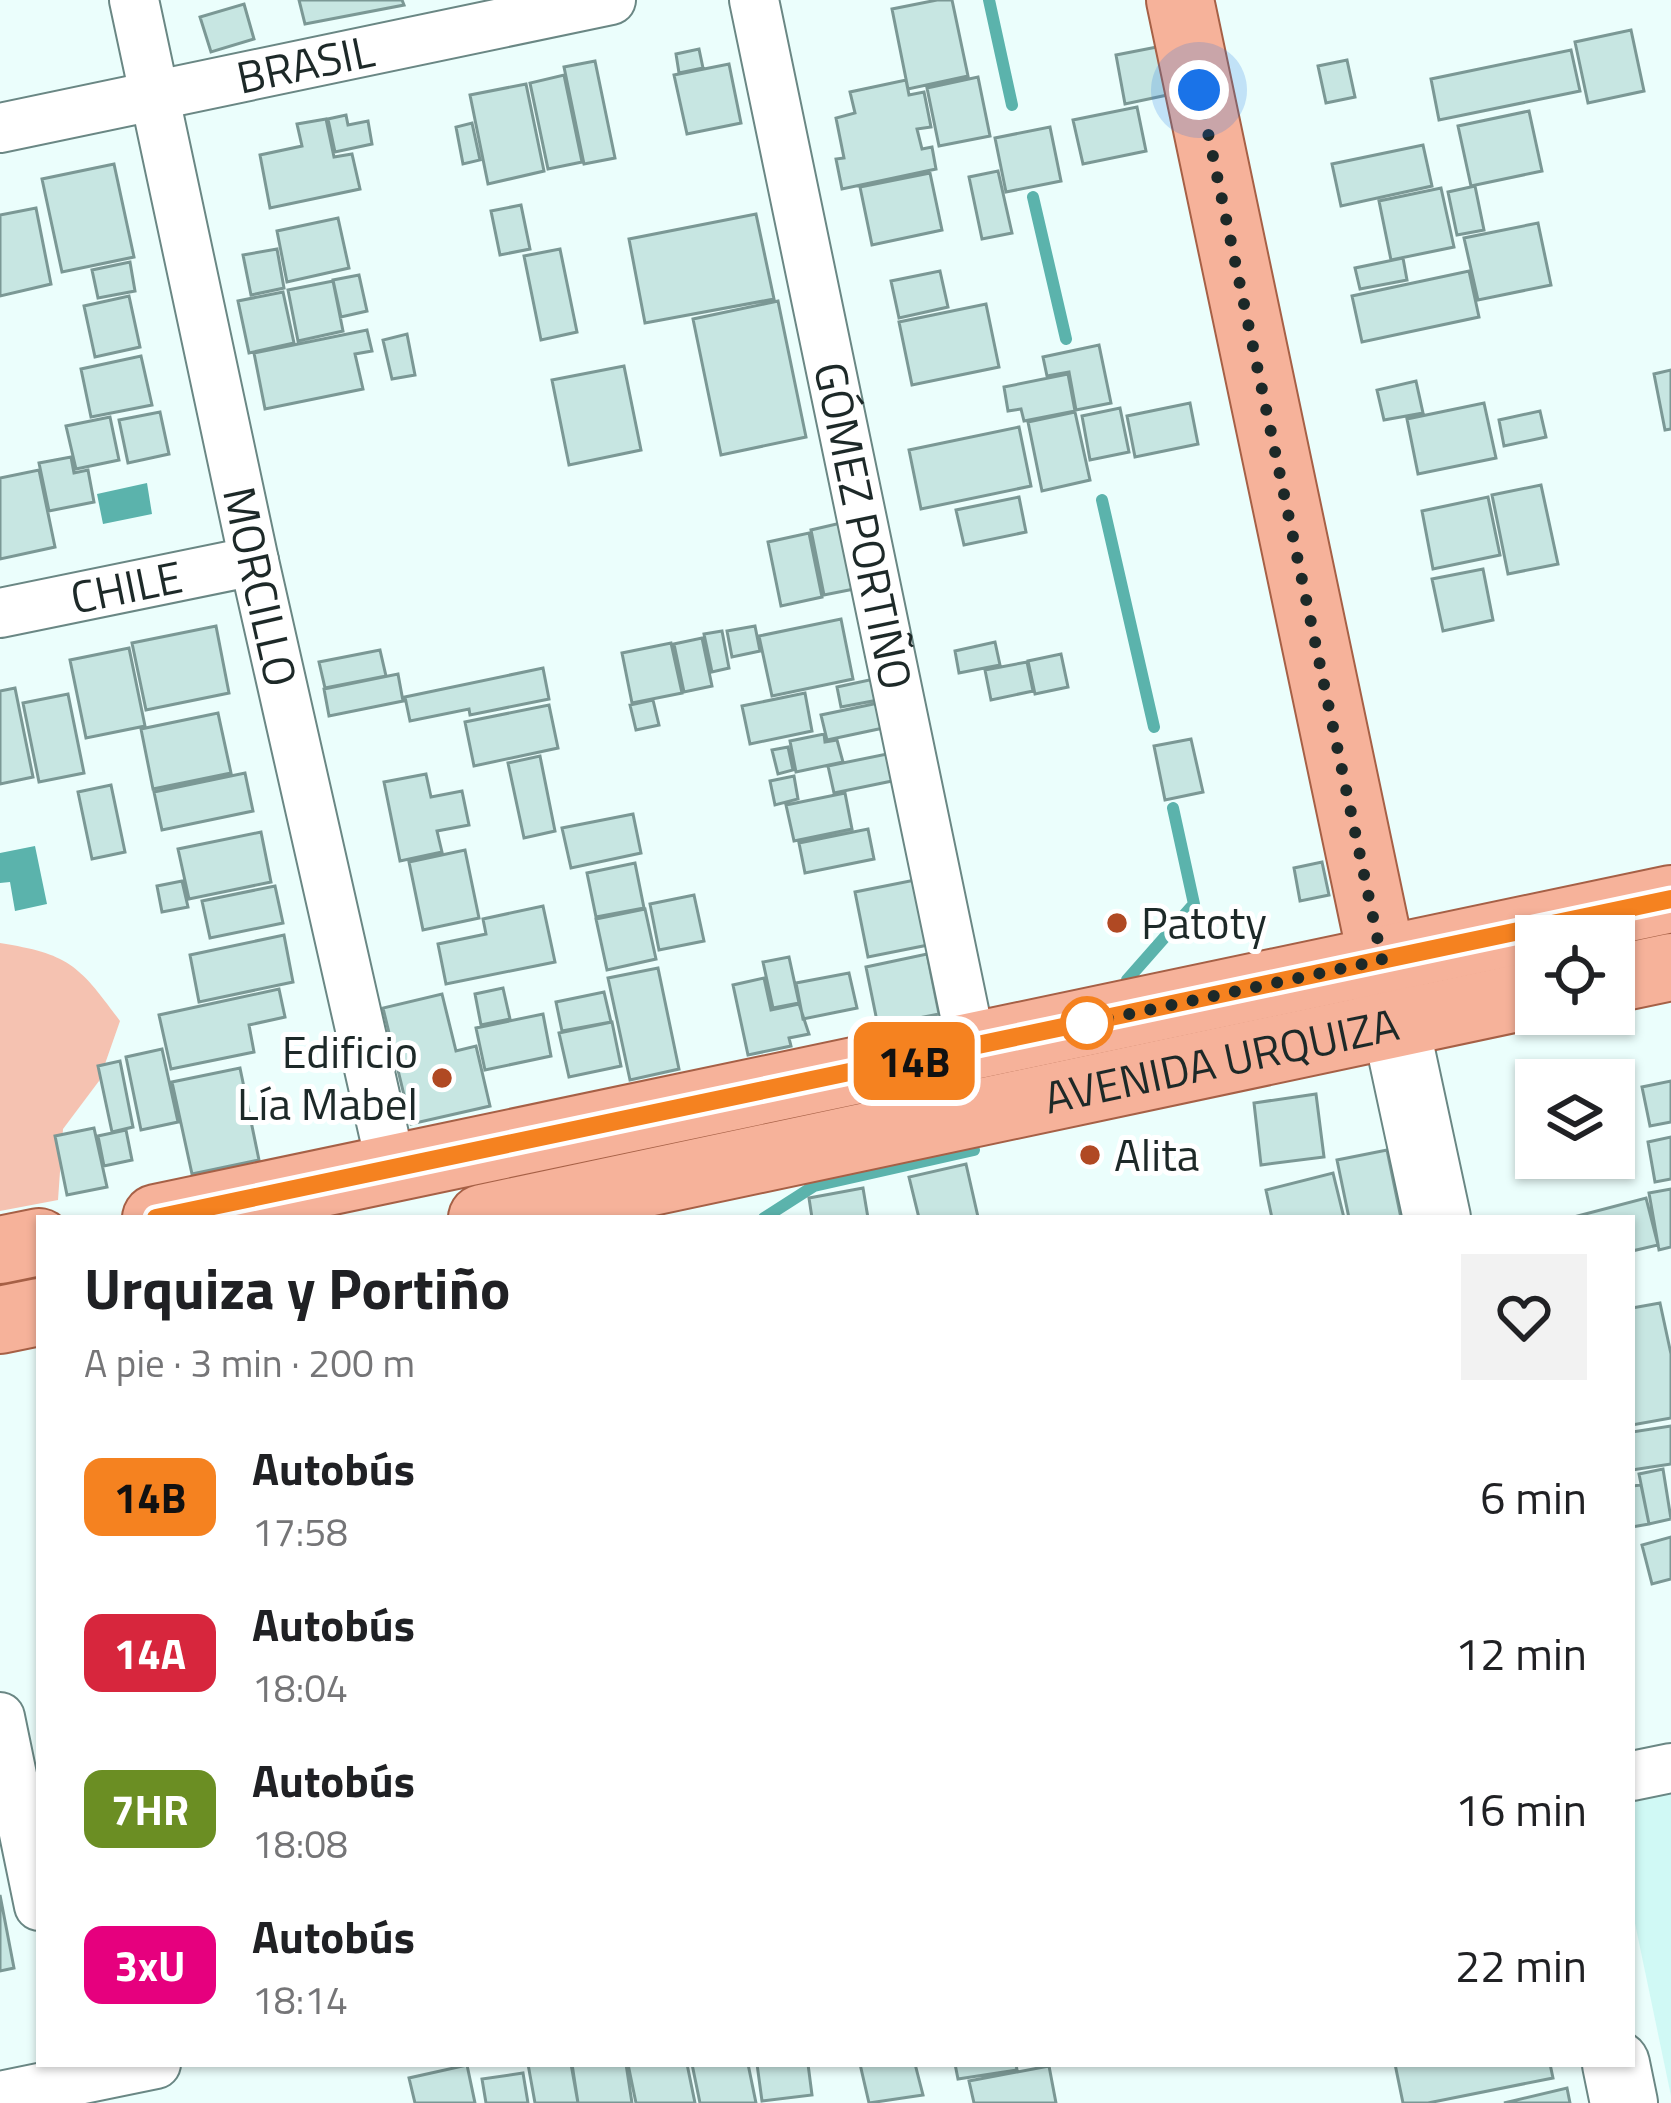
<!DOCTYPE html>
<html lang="es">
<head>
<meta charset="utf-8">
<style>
	body { margin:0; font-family:"Titillium Web",sans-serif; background:#f2f2f2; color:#202124; height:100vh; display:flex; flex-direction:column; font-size:45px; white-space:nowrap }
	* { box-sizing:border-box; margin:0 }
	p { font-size:39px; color:#757577 }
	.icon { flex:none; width:66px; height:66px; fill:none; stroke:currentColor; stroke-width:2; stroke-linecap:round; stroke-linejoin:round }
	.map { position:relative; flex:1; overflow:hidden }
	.side { position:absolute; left:36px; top:1215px; width:1599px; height:852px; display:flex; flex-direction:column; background:#fff; border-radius:0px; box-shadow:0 3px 9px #0004 }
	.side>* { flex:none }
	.badge { padding:0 24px; border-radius:18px; font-size:42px; line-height:78px }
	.tools { position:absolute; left:1515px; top:915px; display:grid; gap:24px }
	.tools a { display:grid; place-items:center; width:120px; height:120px; border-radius:0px; background:#fff; box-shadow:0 3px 9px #0004; font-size:60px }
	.you { position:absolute; width:60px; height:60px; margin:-30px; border:9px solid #fff; border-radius:50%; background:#1a73e8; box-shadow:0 0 0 18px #1a73e833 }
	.map>.badge { position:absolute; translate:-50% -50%; box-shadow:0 0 0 6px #fff }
	.round { display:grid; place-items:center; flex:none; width:126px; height:126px; border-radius:0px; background:#f2f2f2 }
	.headline { display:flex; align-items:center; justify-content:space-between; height:204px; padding:0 48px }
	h1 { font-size:57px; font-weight:700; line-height:90px }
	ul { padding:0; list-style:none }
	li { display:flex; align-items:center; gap:36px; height:156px; padding:0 48px }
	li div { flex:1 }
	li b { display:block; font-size:45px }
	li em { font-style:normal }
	li .badge { min-width:132px; font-weight:700; text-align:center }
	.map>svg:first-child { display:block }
</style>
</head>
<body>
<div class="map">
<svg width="1671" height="2103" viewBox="0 0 1671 2103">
	<rect width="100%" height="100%" fill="#ebfefc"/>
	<!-- built -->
	<path fill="#d0f9f5" d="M1671 1786V2096L1632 1909V1794Z"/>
	<!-- green -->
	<path fill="#f5c2b1" d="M0 943C69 954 79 965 120 1021L99 1081 63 1129 58 1200 0 1211Z"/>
	<!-- water -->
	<path fill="#5bb3ac" d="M147 483 152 514 103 524 97 494Z
		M35 846 47 904 15 911 10 882 0 883V853Z"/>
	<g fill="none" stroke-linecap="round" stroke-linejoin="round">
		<!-- stream -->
		<path stroke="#5bb3ac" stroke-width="12" d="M989 0 1012 105
			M1033 197 1066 339
			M1102 500 1154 727
			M1127 980 1194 904 1173 808
			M764 1218 814 1186 974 1150"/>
	</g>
	<!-- building -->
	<path fill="#c7e6e2" stroke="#7b9895" stroke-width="3" d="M299 0H402L404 5 305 24Z
		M937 0H952L968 76 908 89 892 9Z
		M244 4 254 39 211 52 200 17Z
		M1631 30 1644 91 1588 103 1575 42Z
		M1162 46 1172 94 1125 104 1116 55Z
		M699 49 703 68 679 73 676 54Z
		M1571 50 1580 91 1439 120 1431 79Z
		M1347 60 1355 97 1326 103 1318 66Z
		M595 61 615 158 584 164 564 67Z
		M729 64 741 123 687 134 674 75Z
		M564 75 582 162 548 169 530 83Z
		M978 77 990 136 939 146 927 88Z
		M906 80 909 95 924 92 931 127 917 129 922 149 932 147 936 169 842 189 836 159 844 158 836 118 855 113 850 92Z
		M526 84 544 171 488 184 470 95Z
		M1137 107 1146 151 1083 164 1073 120Z
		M1529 111 1542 171 1471 186 1458 126Z
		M346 115 348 125 368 121 372 144 335 152 328 119Z
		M326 119 334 157 352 154 360 189 270 208 260 155 302 146 297 124Z
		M472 123 480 160 463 164 456 127Z
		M1050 127 1061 181 1006 192 995 138Z
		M1423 145 1432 186 1341 206 1332 164Z
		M114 164 134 257 62 272 42 179Z
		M998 171 1012 233 982 239 969 177Z
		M930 173 942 230 872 245 860 187Z
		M1475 186 1484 230 1457 235 1448 192Z
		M1441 188 1454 247 1391 260 1379 201Z
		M521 205 530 249 500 255 491 211Z
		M36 208 51 284 0 296V215Z
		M756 214 774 299 645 323 629 239Z
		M338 218 349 268 287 282 277 231Z
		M1538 223 1551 285 1478 300 1464 238Z
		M277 249 284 288 251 295 243 255Z
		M560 249 577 332 541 340 524 256Z
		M1403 258 1407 280 1360 289 1355 268Z
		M130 262 135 291 98 298 92 270Z
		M940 271 948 307 899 318 891 281Z
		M1469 271 1479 317 1362 342 1352 296Z
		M359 275 367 311 341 317 333 280Z
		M333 281 343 331 298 341 288 290Z
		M283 292 294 343 249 353 238 301Z
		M129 296 140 347 95 357 84 306Z
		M778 301 806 437 721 455 693 319Z
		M986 304 999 367 912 385 899 322Z
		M367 330 372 351 355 354 363 389 265 409 254 353Z
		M407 334 415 375 392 379 383 340Z
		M1099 345 1111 403 1076 410 1069 372 1047 376 1043 357Z
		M141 356 152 405 91 417 81 369Z
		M624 366 641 450 569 465 552 380Z
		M1671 370V429L1665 430 1654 374Z
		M1068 374 1075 411 1024 421 1021 409 1008 411 1004 387Z
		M1416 381 1423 413 1384 420 1377 390Z
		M1190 403 1198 444 1135 457 1127 416Z
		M1484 403 1496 458 1418 474 1407 419Z
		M1120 408 1129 452 1090 460 1082 416Z
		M1540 411 1546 437 1504 446 1499 420Z
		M160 412 169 454 128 463 119 420Z
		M1075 412 1090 480 1042 491 1028 422Z
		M110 417 119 460 76 469 66 426Z
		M1019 427 1031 486 921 509 909 450Z
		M71 457 74 473 88 470 94 502 49 511 39 463Z
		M39 470 55 547 0 559V478Z
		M1541 485 1558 564 1508 574 1492 495Z
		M1019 497 1026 532 964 545 956 510Z
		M1488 497 1500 555 1433 569 1422 511Z
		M845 522 859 588 824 595 811 530Z
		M809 533 822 597 781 606 768 542Z
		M1483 569 1493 620 1443 631 1432 579Z
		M841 619 853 679 772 696 759 636Z
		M216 626 229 693 146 710 132 643Z
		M755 626 760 651 732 657 727 631Z
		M722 631 729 668 712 672 704 634Z
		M702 638 712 686 684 692 674 644Z
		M995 642 1000 665 959 673 955 651Z
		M671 643 682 693 632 703 622 653Z
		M129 648 145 726 86 738 70 660Z
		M380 650 386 676 325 688 319 662Z
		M1061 654 1068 687 1035 694 1028 661Z
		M1027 662 1033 691 991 700 985 670Z
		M543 668 549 699 470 715 469 709 410 721 405 697Z
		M398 674 403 701 329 716 324 689Z
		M874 679 878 700 841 707 837 687Z
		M15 688 33 777 0 784V691Z
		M805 693 812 731 750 744 742 706Z
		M68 694 84 773 39 782 23 703Z
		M653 700 659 725 636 730 630 705Z
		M883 702 888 727 827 740 821 715Z
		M549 705 558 748 474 766 465 722Z
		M218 713 231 773 153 789 141 729Z
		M824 734 825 742 837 740 843 762 796 772 790 741Z
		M1191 739 1203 792 1165 800 1154 746Z
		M788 747 793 770 778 774 772 750Z
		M887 754 892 781 834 793 828 766Z
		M540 756 555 831 524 838 508 763Z
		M245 773 253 811 162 830 154 792Z
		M426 774 431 797 462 791 469 825 437 831 442 852 400 861 384 782Z
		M794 776 798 799 775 805 770 781Z
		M111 785 125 852 92 859 78 792Z
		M845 793 852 829 794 841 786 805Z
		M633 814 641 853 571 868 562 828Z
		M868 829 874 859 805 873 799 843Z
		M261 832 271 882 189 899 178 849Z
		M465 850 479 918 423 930 409 862Z
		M1322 862 1329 895 1300 901 1294 868Z
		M635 863 644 908 596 917 587 873Z
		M915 880 928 945 868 957 855 892Z
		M182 881 188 907 162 912 157 886Z
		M275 886 283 923 210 938 202 901Z
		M694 895 704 941 659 950 650 904Z
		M543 906 555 962 446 984 438 944 486 934 483 919Z
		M645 909 656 959 607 970 596 919Z
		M284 935 293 982 199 1002 190 955Z
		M927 954 939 1014 878 1026 866 967Z
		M789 957 799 1003 773 1008 763 962Z
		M658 968 679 1069 630 1080 608 978Z
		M849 973 857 1008 803 1019 796 983Z
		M764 978 771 1010 799 1004 809 1034 789 1038 791 1046 748 1055 733 985Z
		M503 988 510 1019 481 1025 475 994Z
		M279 989 285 1017 249 1025 254 1052 171 1069 159 1015Z
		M604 992 611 1022 562 1031 556 1002Z
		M442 994 456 1051 476 1046 490 1106 411 1124 383 1008Z
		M543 1014 551 1056 485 1070 476 1028Z
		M612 1022 621 1066 569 1077 559 1033Z
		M162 1049 178 1122 141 1130 126 1057Z
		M120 1061 133 1127 112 1132 98 1066Z
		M240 1068 259 1160 192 1174 172 1082Z
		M1671 1081V1122L1650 1126 1642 1087Z
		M1316 1094 1324 1157 1261 1165 1254 1103Z
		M94 1128 107 1187 67 1195 55 1136Z
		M126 1130 132 1160 104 1166 98 1136Z
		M1671 1137V1179L1655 1182 1648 1142Z
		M1387 1150 1401 1218H1349L1337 1160Z
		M966 1164 978 1217 919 1218 909 1177Z
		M1333 1173 1344 1218H1272L1266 1190Z
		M863 1188 868 1218H812L809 1198Z
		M1671 1189V1247L1659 1250 1649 1193Z
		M1646 1198 1658 1245 1632 1251V1218H1570Z
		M1660 1303 1671 1354V1418L1632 1425V1308Z
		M1671 1426V1464L1632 1470V1432Z
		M1663 1469 1671 1519 1649 1524 1639 1474Z
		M1641 1485 1649 1524 1632 1527V1486Z
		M1671 1537V1579L1652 1584 1642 1545Z
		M0 1895 14 1968 0 1971Z
		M528 2064H571L578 2103H535Z
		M572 2064H626L632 2103H578Z
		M628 2064H687L695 2103H636Z
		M692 2064H748L756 2103H700Z
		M757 2064H808L812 2095 762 2101Z
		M860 2064H915L923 2095 869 2103Z
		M955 2064H1016L1017 2070 958 2079Z
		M1395 2064H1550L1553 2078 1428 2103H1403Z
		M467 2065 475 2103H415L409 2078Z
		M1049 2066 1056 2103H974L969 2081Z
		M523 2073 528 2103H486L482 2079Z
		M1567 2088 1570 2103H1504Z"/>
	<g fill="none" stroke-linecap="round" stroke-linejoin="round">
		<defs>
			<g id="street">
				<path id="s1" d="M134 0 254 561 392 1170"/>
				<path id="s2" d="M754 0 972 1049"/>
				<path id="s3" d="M0 128 611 0"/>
				<path id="s4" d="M0 613 254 561"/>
				<path d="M0 1717 39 1906"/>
				<path d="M1632 1776 1671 1768"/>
				<path d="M0 2096 156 2064"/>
			</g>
			<path id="secondary" d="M1395 1023 1437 1218
				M1616 2064 1624 2103"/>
			<g id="primary">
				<path d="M1180 0 1391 1002"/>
				<path d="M1614 979 1671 967"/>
				<path d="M156 1218 1671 899"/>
				<path id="s5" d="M482 1218 1536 994"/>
				<path d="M0 1250 39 1242"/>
				<path d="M0 1320 39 1312"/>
			</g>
		</defs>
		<!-- street casing -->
		<use href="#street" stroke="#6a8784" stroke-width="52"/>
		<!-- secondary casing -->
		<use href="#secondary" stroke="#6a8784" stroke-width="70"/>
		<!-- primary casing -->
		<use href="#primary" stroke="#a66046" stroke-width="70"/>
		<!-- street -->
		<use href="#street" stroke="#fff" stroke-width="48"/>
		<!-- secondary -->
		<use href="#secondary" stroke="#fff" stroke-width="66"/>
		<!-- primary -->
		<use href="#primary" stroke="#f6b29a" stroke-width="66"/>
	</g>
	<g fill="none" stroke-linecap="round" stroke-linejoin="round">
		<defs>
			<path id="line" d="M156 1218 1671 899"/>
		</defs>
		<!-- line casing -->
		<use href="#line" stroke="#fff" stroke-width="27"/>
		<!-- line -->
		<use href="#line" stroke="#f58220" stroke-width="18"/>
		<!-- walk -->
		<path stroke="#1d2928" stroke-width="12" stroke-dasharray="0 21.6" d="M1087 1023 1382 960 1199 90"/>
	</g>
	<!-- markers -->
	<g fill="#b04923" stroke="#fff" stroke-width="4.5">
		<circle cx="1117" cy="923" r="12"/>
		<circle cx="442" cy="1078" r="12"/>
		<circle cx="1090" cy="1155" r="12"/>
	</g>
	<circle fill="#fff" stroke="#f58220" stroke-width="6" cx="1087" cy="1023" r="24"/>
	<g text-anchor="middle" stroke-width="10" stroke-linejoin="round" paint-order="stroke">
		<!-- street labels -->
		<g font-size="45" fill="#1d2928" stroke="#fff">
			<text dy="16" stroke="none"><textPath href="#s3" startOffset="312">BRASIL</textPath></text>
			<text dy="16" stroke="none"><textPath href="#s2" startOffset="537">GÓMEZ PORTIÑO</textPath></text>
			<text dy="16" stroke="none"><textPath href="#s1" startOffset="600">MORCILLO</textPath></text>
			<text dy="16" stroke="none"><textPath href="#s4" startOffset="129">CHILE</textPath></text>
			<text dy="16" stroke="none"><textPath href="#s5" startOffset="756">AVENIDA URQUIZA</textPath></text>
		</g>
		<!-- poi labels -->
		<g font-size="45" fill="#1d2928" stroke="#fff" text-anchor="start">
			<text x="1141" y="939">Patoty</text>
			<text x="418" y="1068" text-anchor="end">Edificio<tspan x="418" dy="52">Lía Mabel</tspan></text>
			<text x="1114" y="1171">Alita</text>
		</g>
	</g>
</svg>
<div class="tools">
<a><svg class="icon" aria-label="locate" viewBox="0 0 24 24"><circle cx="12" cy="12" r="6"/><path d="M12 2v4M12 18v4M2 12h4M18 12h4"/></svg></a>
<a><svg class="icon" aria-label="layers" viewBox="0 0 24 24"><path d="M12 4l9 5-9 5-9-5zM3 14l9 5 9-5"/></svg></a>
</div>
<div class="you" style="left:1199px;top:90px"></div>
<b class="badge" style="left:914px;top:1061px;background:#f58220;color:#111">14B</b>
<section class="side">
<div class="headline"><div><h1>Urquiza y Portiño</h1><p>A pie · 3 min · 200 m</p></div><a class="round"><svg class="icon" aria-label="heart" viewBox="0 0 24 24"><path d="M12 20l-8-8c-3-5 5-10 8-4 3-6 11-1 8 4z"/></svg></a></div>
<ul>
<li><span class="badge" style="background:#f58220;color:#111">14B</span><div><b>Autobús</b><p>17:58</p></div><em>6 min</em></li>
<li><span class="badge" style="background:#d7263d;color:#fff">14A</span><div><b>Autobús</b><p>18:04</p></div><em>12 min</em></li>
<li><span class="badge" style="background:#6b8e23;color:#fff">7HR</span><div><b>Autobús</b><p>18:08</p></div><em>16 min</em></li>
<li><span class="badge" style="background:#e6007e;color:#fff">3xU</span><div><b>Autobús</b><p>18:14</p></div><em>22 min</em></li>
</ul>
</section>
</div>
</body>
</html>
